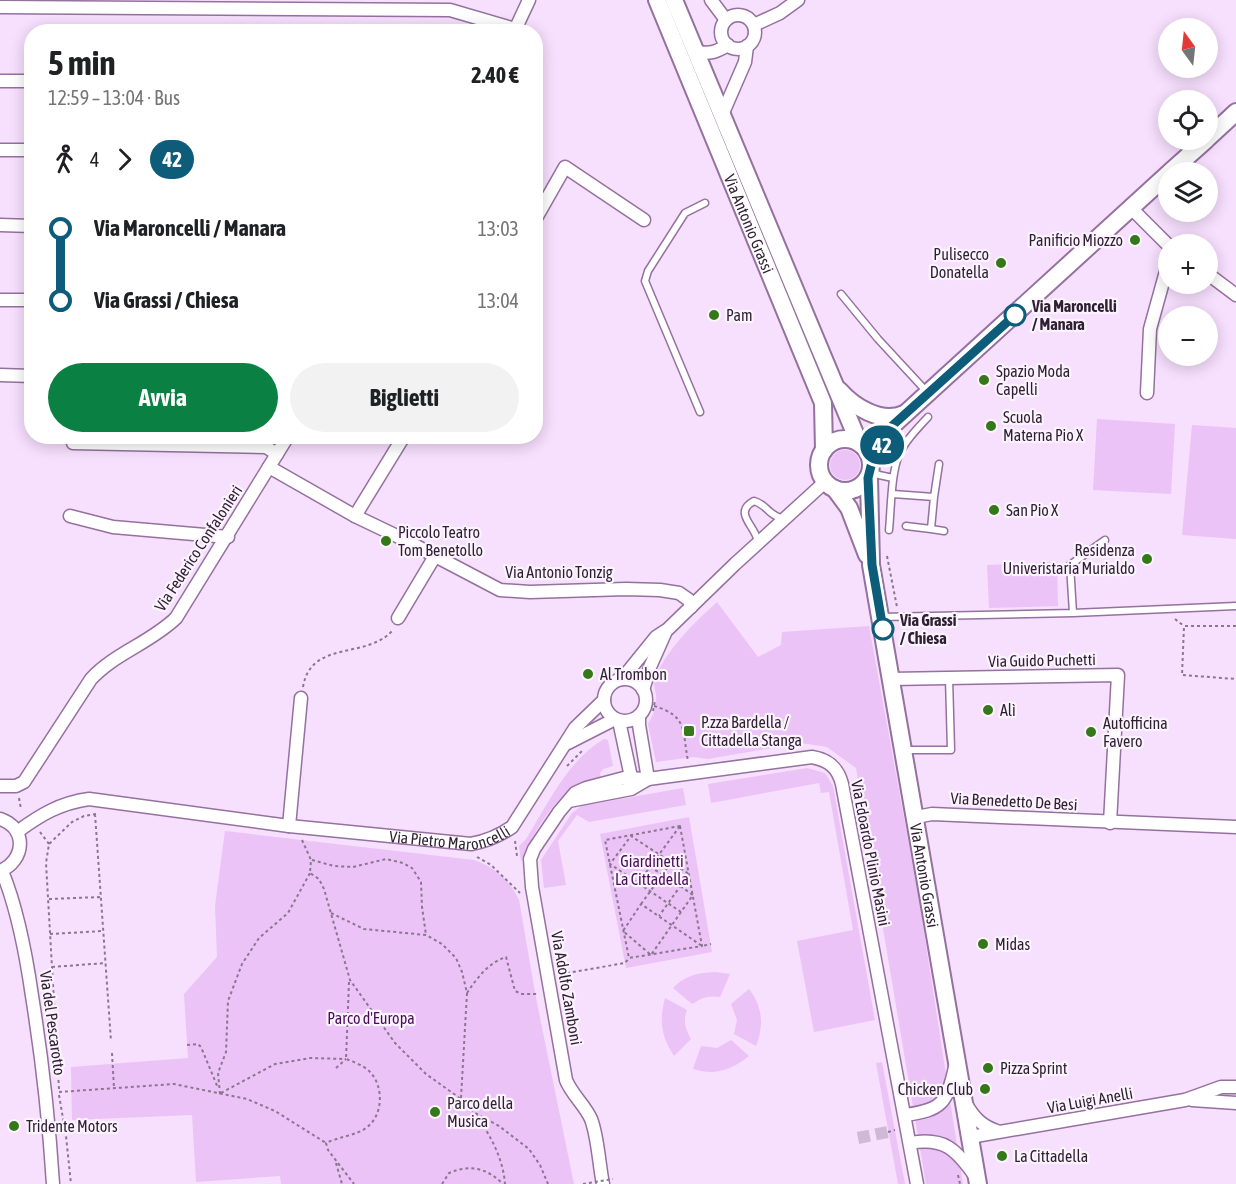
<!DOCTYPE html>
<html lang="it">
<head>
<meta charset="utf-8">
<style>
	body { margin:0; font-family:"Asap Condensed",sans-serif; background:#f2f2f2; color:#202124; height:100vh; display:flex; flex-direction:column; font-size:22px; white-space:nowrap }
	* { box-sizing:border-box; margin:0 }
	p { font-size:20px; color:#757577 }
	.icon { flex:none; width:33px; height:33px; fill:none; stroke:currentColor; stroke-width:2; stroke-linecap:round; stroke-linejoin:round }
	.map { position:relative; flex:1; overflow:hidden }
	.sheet { position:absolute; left:24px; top:24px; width:519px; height:420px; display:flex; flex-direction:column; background:#fff; border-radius:24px; box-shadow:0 3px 15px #0003 }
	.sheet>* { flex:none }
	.badge { padding:0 12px; border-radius:20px; font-size:21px; line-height:39px }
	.needle { width:39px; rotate:345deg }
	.tools { position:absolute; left:1158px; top:18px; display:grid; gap:12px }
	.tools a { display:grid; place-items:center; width:60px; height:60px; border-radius:50%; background:#fff; box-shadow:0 3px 15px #0003; font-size:30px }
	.map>.badge { position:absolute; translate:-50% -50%; box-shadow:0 0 0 3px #fff }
	.legs { display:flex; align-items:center; gap:9px; height:66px; padding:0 24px; font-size:20px }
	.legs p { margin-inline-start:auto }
	.headline { display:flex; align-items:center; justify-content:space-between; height:102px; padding:0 24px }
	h1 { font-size:33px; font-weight:700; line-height:45px }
	.action { display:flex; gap:12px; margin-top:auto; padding:12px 24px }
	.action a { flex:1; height:69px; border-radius:36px; background:#0b8043; color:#fff; font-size:24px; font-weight:700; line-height:69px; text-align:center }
	.action a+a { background:#f2f2f2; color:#202124 }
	ul { padding:0 24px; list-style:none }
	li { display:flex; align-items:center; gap:21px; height:72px; font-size:22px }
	li i { display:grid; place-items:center; width:9px; height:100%; margin:0 8px; background:currentColor }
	li i::after { content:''; width:15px; height:15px; margin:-8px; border:4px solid; border-radius:50%; background:#fff }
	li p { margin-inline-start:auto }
	li:first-child i { background:linear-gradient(#0000 50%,currentColor 0) }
	li:last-child i { background:linear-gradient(currentColor 50%,#0000 0) }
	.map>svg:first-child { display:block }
</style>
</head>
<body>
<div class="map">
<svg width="1236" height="1184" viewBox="0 0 1236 1184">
	<rect width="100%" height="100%" fill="#f7dffe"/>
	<!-- green -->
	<path fill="#ebc3f7" d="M1097 419 1175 424 1171 494 1093 490Z
		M1192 425 1236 428V539L1182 535Z
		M830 465a15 15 0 1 1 30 0a15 15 0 1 1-30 0Z
		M1057 562 1058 606 989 608 987 565Z
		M717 602 758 657 781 645 782 632 869 626 919 900 963 1184H926L856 768 827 747 801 743 708 759 694 757 656 762 648 724C658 707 658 700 653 681 668 648 691 626 717 602Z
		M604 739 608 740 613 766 603 769 600 773 601 779C589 783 575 787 566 794 549 806 528 843 521 861L519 846 526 839C548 804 567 761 604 739Z
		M807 768 825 773 833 786 875 1020 814 1032 797 941 853 930 829 792 821 793 819 783 711 803 708 784Z
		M683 788 686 805 589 822 577 815 558 841 566 885 544 888 541 860 572 813 581 806Z
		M689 817 712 952 626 968 600 834Z
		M225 831 474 860C494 867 510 880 519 900L536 998 574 1184H281L280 1176 196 1182 192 1115 72 1120 71 1067 188 1058 184 994 217 957 215 906Z
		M715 972 730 974 720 997C708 995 701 998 692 1004L673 988C686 975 698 973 715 972Z
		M749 989C763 1007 764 1026 756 1046L734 1034 737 1020 731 1004Z
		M665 998 687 1010C683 1021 685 1028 691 1039L674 1056C661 1036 659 1021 665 998Z
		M731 1040 749 1056C731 1070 715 1076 693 1069L701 1046 717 1048Z
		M882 1062 905 1184H898L876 1063Z"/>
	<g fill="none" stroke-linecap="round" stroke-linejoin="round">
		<!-- street-tunnel -->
		<path stroke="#cfb9d5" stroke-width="12" stroke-dasharray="12 6" stroke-linecap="butt" d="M858 1138 888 1132"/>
		<defs>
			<path id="lane" d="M841 294 878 339 927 392
				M700 412 645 281 648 271 685 213 705 203
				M871 471 879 475 893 478
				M893 494 934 497 931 529 906 526
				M934 497 939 464
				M931 529 944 531
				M889 530C891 510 891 473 899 455 905 441 917 429 928 417
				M758 542C756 526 732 513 754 501 768 505 767 515 784 519
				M1073 613 1070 565 1105 540
				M881 617 1073 613 1236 606
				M904 750H951L949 678"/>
			<g id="street">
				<path d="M711 0 726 20"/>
				<path d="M0 7 450 10 515 29"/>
				<circle cx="738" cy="32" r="17"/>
				<path d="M754 25 780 13 798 0"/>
				<path d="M514 32 529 0"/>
				<path d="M695 51C709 55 716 52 728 45"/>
				<path d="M0 81H32"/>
				<path d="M722 115 745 62 747 46"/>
				<path d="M0 150H32"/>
				<path d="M1132 209 1168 245"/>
				<path d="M536 218 565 167 644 220"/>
				<path d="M0 225 32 226"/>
				<path d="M1208 274 1236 295"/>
				<path d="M0 300H32"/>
				<path d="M0 375 32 376"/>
				<path d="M1147 393 1150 329 1168 264"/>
				<path d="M73 443 266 447 277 454"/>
				<path d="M269 467 355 516 401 538 500 590 530 592 626 589 660 590 679 593 689 600 691 607"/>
				<path d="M70 516 113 527 228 537"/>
				<path d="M355 516 404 436"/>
				<path d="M398 618 435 556"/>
				<circle cx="625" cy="700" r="21"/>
				<path d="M622 679 656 637 665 631"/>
				<path d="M891 679 1118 675 1110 823"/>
				<path d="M643 690 650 667 666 631 735 564 825 482"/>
				<path d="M639 716V725L648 779"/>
				<path d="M619 721 631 777"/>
				<path d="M568 743 615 719"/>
				<path d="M0 786H16L24 782 91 679C115 653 150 643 176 618L288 436"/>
				<path d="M569 801 631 789 648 779"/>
				<path d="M916 817 932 814 1236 827"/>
				<path d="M0 819C28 828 25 861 0 871"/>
				<path d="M289 826 301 698"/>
				<path id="s1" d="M17 832C40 815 60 803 89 799L289 826 471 844C488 841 499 836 512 827L575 728 604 700"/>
				<path d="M2 871C18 910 26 954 32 996 42 1058 49 1121 53 1184"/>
				<path d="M1192 1100 1236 1103"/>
				<path d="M966 1104C974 1118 982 1126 997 1131"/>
				<path d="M905 1115C942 1110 947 1103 955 1067"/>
				<path d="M970 1137 1185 1100 1221 1087H1236"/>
				<path d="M910 1143C944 1137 956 1149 975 1176"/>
				<path d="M603 1184C599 1165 598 1137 591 1119 585 1105 572 1095 566 1080L532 887 530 859 534 849 559 812 575 793 586 788 624 778 648 779 812 757C829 760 838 768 842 784L917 1184"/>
			</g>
			<g id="secondary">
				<path id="s2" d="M657 0 823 403 824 450"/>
				<path d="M674 0 859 443"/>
				<path d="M1208 138 1236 112"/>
				<path d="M1170 172 1206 140"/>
				<path d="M839 390C854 407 881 424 904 414"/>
				<circle cx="845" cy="465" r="26"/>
				<path d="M862 445 873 436 883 434 1168 174"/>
				<path id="s3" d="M869 478 871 565 978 1184"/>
				<path d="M835 489 849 508 867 555"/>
			</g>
		</defs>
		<!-- lane casing -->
		<use href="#lane" stroke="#94719f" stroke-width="9"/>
		<!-- street casing -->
		<use href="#street" stroke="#94719f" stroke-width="15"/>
		<!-- secondary casing -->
		<use href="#secondary" stroke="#94719f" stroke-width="20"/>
		<!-- path -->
		<path stroke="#8a778f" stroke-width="2" stroke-dasharray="3 3" stroke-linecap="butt" d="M887 556 897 607
			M1175 619 1184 626
			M1236 626H1184L1182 675 1236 679
			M303 687C311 639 367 660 393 630
			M654 706C688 716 682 730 688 761
			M653 711 655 701
			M567 766 582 751
			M19 798 21 809
			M95 814 111 1041
			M680 826 702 946 629 958 605 840Z
			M40 832 49 844
			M302 840 311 860 310 873 319 879 324 889 350 980 395 1043 426 1074 461 1099 475 1113 499 1126 529 1149 540 1165 548 1184
			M515 841 517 856
			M477 857 491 865 520 893
			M312 860 334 866 353 867 386 859 403 863 412 868 421 882 422 907 426 935
			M650 867C665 876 679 885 693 895L681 912C657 896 634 880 610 864L631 836 689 874C679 888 669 902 659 916
			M639 882 680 826
			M49 899 101 897
			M641 904 671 863
			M681 912 651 955 623 931 641 904 702 946 711 944
			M331 913 364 929 426 935 442 944 456 958 462 972 467 993 461 1098
			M50 934 103 931
			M52 967 106 963
			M561 974 625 963 629 958
			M349 982 346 1059C354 1062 365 1066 371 1073 384 1088 383 1116 366 1128 357 1135 338 1137 326 1143L328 1150 354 1184
			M467 993C477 978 488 963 506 957L515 991 522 994H539
			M187 1045 198 1044 201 1047 218 1088
			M112 1053 114 1088
			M336 1068 346 1059
			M59 1089 46 863 49 844 72 822 84 816 96 814
			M59 1092 174 1084 247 1099 275 1111 326 1143
			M221 1093 275 1064 310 1058 346 1059
			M220 1094 218 1073 226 1052 228 1001 242 964 259 938 288 913 310 873
			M59 1095 66 1136 71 1184
			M477 1116C491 1137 503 1158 505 1184
			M888 1132 895 1130
			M336 1163 342 1184
			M958 1175 960 1184
			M442 1184 449 1173C470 1164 487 1168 503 1184"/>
		<!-- lane -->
		<use href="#lane" stroke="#fff" stroke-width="6"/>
		<!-- street -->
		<use href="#street" stroke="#fff" stroke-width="12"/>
		<!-- secondary -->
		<use href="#secondary" stroke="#fff" stroke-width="16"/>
		<!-- path-bridge -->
		<path stroke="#8a778f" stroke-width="2" stroke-dasharray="3 3" stroke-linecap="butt" d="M583 1184 613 1179"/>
	</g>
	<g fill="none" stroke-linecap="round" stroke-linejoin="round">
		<defs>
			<path id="line-1" d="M883 629 872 565 868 478 872 462 883 444V434L1015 315"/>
		</defs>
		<!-- line-1 casing -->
		<use href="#line-1" stroke="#fff" stroke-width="14"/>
		<!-- line-1 -->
		<use href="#line-1" stroke="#0c5c7a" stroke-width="9"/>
	</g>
	<!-- markers -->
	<g fill="#357819" stroke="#fbf3fd" stroke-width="2">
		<circle cx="1135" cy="240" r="6"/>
		<circle cx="1001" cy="263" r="6"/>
		<circle cx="714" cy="315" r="6"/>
		<circle cx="984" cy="380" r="6"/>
		<circle cx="991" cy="426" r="6"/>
		<circle cx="994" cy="510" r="6"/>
		<circle cx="386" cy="541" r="6"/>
		<circle cx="1147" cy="559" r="6"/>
		<circle cx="588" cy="674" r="6"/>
		<circle cx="988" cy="710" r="6"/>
		<rect x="683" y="725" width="12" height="12" rx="3"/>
		<circle cx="1091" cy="732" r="6"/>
		<circle cx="983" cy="944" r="6"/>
		<circle cx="988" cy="1068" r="6"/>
		<circle cx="985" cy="1089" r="6"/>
		<circle cx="435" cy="1112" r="6"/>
		<circle cx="14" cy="1126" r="6"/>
		<circle cx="1002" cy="1156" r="6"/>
	</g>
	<g fill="#fff" stroke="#0c5c7a" stroke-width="3">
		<circle cx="1015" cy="315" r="10"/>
		<circle cx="883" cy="629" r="10"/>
	</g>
	<g text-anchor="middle" stroke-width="4.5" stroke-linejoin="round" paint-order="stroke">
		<!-- street labels -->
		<g font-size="16" fill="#2e1f32" stroke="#fbf3fd">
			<text dy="6" stroke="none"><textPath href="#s2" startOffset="242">Via Antonio Grassi</textPath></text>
			<text transform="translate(198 548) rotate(-57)" y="6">Via Federico Confalonieri</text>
			<text x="559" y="578">Via Antonio Tonzig</text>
			<text transform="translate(1042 660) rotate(-1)" y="6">Via Guido Puchetti</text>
			<text transform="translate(1014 801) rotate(3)" y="6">Via Benedetto De Besi</text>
			<text dy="6" stroke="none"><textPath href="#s1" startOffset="444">Via Pietro Maroncelli</textPath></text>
			<text transform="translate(871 853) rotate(79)" y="6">Via Edoardo Plinio Masini</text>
			<text dy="6" stroke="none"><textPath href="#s3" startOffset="402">Via Antonio Grassi</textPath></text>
			<text transform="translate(567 988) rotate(80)" y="6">Via Adolfo Zamboni</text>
			<text transform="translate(53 1023) rotate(82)" y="6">Via del Pescarotto</text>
			<text transform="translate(1090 1100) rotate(-10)" y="6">Via Luigi Anelli</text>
		</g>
		<!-- poi labels -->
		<g font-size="16" fill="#2e1f32" stroke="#fbf3fd" text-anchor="start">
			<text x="1123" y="246" text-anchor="end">Panificio Miozzo</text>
			<text x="989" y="260" text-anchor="end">Pulisecco<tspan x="989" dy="18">Donatella</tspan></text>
			<text x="726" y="321">Pam</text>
			<text x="996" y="377">Spazio Moda<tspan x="996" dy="18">Capelli</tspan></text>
			<text x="1003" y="423">Scuola<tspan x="1003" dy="18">Materna Pio X</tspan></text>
			<text x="1006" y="516">San Pio X</text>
			<text x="398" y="538">Piccolo Teatro<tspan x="398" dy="18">Tom Benetollo</tspan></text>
			<text x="1135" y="556" text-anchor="end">Residenza<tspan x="1135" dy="18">Univeristaria Murialdo</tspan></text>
			<text x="600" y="680">Al Trombon</text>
			<text x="1000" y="716">Alì</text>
			<text x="701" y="728">P.zza Bardella /<tspan x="701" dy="18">Cittadella Stanga</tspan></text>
			<text x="1103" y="729">Autofficina<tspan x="1103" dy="18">Favero</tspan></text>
			<text x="995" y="950">Midas</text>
			<text x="1000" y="1074">Pizza Sprint</text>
			<text x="973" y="1095" text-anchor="end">Chicken Club</text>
			<text x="447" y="1109">Parco della<tspan x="447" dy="18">Musica</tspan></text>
			<text x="26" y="1132">Tridente Motors</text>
			<text x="1014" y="1162">La Cittadella</text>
		</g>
		<!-- stop labels -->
		<g font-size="16" font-weight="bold" fill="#2e1f32" stroke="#fbf3fd" text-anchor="start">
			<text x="1032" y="312">Via Maroncelli<tspan x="1032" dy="18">/ Manara</tspan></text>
			<text x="900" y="626">Via Grassi<tspan x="900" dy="18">/ Chiesa</tspan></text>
		</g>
		<!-- park labels -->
		<g font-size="16" fill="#4a0d59" stroke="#fbf3fd">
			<text x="652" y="867">Giardinetti<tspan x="652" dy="18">La Cittadella</tspan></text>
			<text x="371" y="1024">Parco d'Europa</text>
		</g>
	</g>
</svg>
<div class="tools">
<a><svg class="needle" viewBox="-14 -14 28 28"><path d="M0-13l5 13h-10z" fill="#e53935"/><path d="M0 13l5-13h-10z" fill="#757577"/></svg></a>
<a><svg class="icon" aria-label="locate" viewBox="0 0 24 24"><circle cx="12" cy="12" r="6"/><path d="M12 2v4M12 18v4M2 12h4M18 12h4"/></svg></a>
<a><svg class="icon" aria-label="layers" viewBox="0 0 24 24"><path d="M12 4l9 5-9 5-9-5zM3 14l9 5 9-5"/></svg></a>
<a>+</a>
<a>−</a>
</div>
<b class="badge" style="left:882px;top:445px;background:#0c5c7a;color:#fff">42</b>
<section class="sheet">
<div class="headline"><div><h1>5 min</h1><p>12:59 – 13:04 · Bus</p></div><b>2.40 €</b></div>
<div class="legs"><svg class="icon" aria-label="walk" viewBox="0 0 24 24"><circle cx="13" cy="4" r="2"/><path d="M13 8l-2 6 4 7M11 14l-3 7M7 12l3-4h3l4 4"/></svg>4<svg class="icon" aria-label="forward" viewBox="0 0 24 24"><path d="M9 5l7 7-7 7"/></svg><b class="badge" style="background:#0c5c7a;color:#fff">42</b></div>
<ul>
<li><i style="color:#0c5c7a"></i><b>Via Maroncelli / Manara</b><p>13:03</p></li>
<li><i style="color:#0c5c7a"></i><b>Via Grassi / Chiesa</b><p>13:04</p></li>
</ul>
<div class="action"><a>Avvia</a><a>Biglietti</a></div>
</section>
</div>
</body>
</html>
